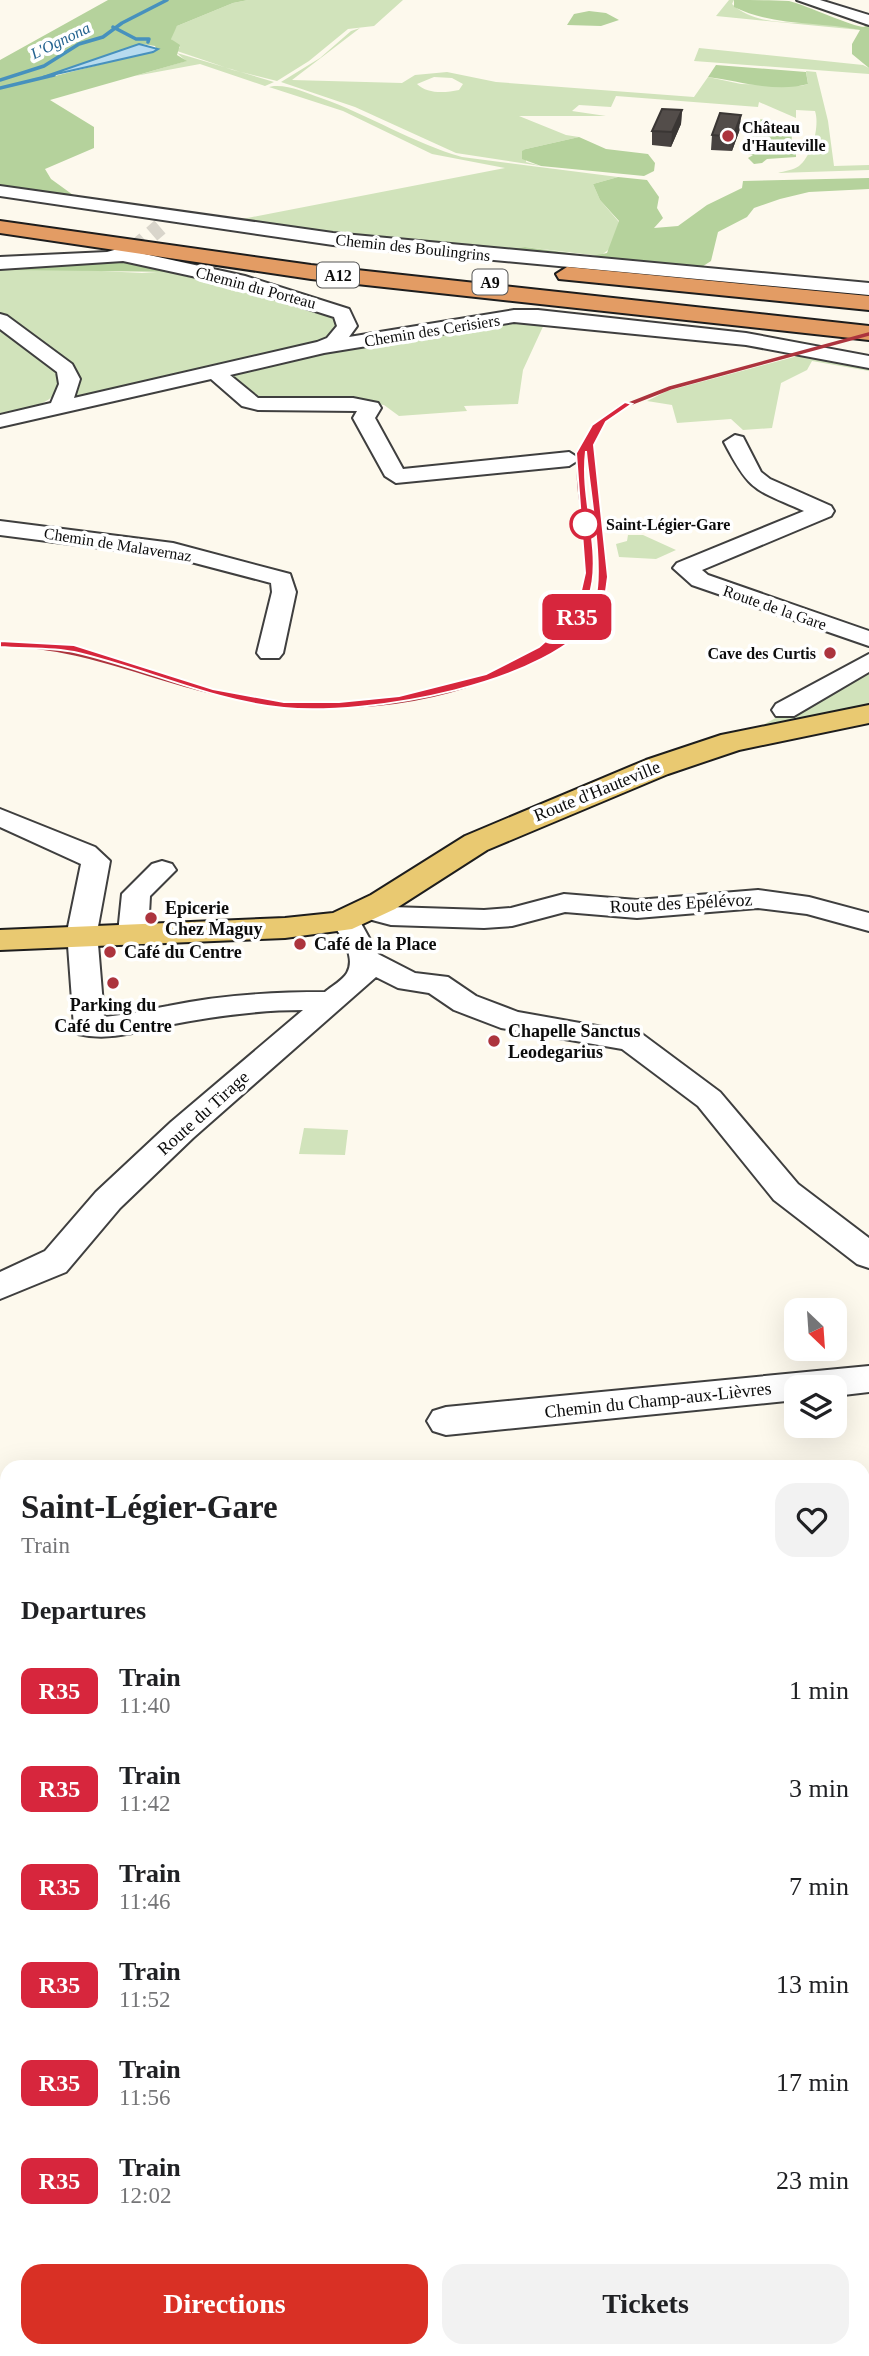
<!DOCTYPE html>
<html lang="en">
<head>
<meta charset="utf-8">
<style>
	body { margin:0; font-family:"Times New Roman",serif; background:#f2f2f2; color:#202124; height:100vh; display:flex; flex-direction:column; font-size:26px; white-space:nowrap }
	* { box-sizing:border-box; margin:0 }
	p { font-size:23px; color:#757577 }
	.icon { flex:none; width:38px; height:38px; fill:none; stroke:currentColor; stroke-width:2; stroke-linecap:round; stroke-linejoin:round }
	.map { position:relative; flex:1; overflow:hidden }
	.drawer { position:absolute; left:0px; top:1460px; width:870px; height:898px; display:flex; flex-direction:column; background:#fff; border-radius:21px 21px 0 0; box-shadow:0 7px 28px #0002 }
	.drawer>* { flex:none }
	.badge { padding:0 14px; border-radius:10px; font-size:24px; line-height:46px }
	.needle { width:46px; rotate:155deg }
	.controls { position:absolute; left:784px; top:1298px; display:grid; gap:14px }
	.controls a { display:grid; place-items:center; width:63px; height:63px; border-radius:14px; background:#fff; box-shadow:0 7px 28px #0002; font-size:35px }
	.map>.badge { position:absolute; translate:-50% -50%; box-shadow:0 0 0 4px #fff }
	h2 { padding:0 21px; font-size:26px; line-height:63px }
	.round { display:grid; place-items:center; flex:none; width:74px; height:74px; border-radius:21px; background:#f2f2f2 }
	.overview { display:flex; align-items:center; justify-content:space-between; height:119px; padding:0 21px }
	h1 { font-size:33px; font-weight:800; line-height:52px }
	.button { display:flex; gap:14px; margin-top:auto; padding:14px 21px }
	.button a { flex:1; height:80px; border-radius:21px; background:#d93025; color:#fff; font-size:28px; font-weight:800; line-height:80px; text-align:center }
	.button a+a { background:#f2f2f2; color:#202124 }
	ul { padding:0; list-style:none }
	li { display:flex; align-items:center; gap:21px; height:98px; padding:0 21px }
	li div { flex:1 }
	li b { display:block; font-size:26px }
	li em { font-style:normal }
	li .badge { min-width:77px; font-weight:700; text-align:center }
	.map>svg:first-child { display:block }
</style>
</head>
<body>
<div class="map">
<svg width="869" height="2356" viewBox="0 0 869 2356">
	<rect width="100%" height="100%" fill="#fdf9ed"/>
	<!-- green -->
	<path fill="#d1e3bb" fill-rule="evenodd" d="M248 0H403L374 26 348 29 309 61 277 81 233 70 177 51 180 47 170 38 177 26 233 3Z
		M729 0H734L732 4C760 30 806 20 839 24 846 25 853 29 860 30L716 16Z
		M360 28 292 80 402 83 415 75 447 72 496 82 694 97 708 77 741 84 801 86 808 84 806 71 816 72 828 121 834 166 869 165V170L778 173C784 171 794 170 799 166 812 156 820 126 815 111L796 110V118L759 102 758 107 616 96 611 107 579 105 572 111 606 116H519L566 135 579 137 526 149V162L541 166 456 153 355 107 281 82 320 58 351 31ZM434 77 452 78 463 84 459 90C445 93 427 94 417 84Z
		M699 48 863 65 869 68V74L694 61Z
		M177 53 274 82 265 86 200 64 135 76 186 61Z
		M274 86C290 85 307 93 321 98 369 115 413 143 462 157L618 177 593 184 600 200 619 222 611 248 600 256 525 247 516 248 511 253 391 243 237 220 505 168 432 154 343 111 269 87Z
		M0 266 142 273 188 270 340 319 321 345 76 399 74 396 80 380 74 368 0 315Z
		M546 320 523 370 518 404 464 406 467 411 399 416 384 405 356 401H259L227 376 232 371C335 348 440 322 546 320Z
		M0 327 62 371C67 403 24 411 0 413Z
		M813 352 869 367V371L812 361 807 370 781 383 772 428 743 430 731 419 677 423 672 405 647 401 667 391Z
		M628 535H643L676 550 656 559 619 557 616 544 627 541Z
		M869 667V707L761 726Z
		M304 1128 348 1130 345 1155 299 1154Z
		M7 2207V2295L0 2285V2210Z
		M45 2350H533L534 2356H49Z"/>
	<!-- forest -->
	<path fill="#b5d29c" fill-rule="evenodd" d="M108 0H248L233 3 177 26 171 39 180 45 177 55 187 61 50 100 94 127V148L45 169 51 179 80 200 0 188V60ZM142 44 155 46 157 50 47 78Z
		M734 0C752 0 772 0 789 1 806 5 855 28 865 27L861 21 869 22V68L852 54V44L860 30C817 21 775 27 734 7Z
		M589 11 606 13 619 20 601 26 567 25 574 14Z
		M716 65 806 72 808 84C776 93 739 81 708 77Z
		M766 119 780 123 781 131 792 135 791 144 796 148V157L767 159 762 163 754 164 748 158 753 155 742 153 753 120Z
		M579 137 606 149 648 154 655 163 654 171 644 176 541 166 522 159V151L526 149Z
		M618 177 647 180 659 197 657 208 663 218 654 228 678 226 707 205 742 188 743 181 869 178V189L809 192 780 199 754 208 747 217 718 232 711 261 697 270 511 253 516 248 525 247 592 256 607 253 619 221 600 200 593 184Z
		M105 257 183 272 13 270 2 265Z"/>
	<!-- water -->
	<path fill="#b7dbef" stroke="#4791bd" stroke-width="2" d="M139 44 158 49 153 52 43 77Z"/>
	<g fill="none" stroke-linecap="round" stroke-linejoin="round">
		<!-- stream -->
		<path stroke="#4791bd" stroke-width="3.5" d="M113 27 136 39H149L148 42
			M0 80 44 66 79 44 103 37 122 23 167 0
			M0 88 54 75"/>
		<!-- minor-tunnel -->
		<path stroke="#d9d5cb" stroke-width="17" stroke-dasharray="17 9" stroke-linecap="butt" d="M132 251 160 227"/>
		<defs>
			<path id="minor" d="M797 0H820L869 15V25Z
				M0 186 333 233 869 283V295L333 245 0 196Z
				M132 245 139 247 140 253 245 276 349 309 357 326 349 337 514 310H538L746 333 869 356V368L746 345 514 322 324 353 230 375 258 398H353L378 403 381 408 375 418 403 469 569 452 580 459 569 466 396 483 385 476 353 418 357 411 258 410 242 406 211 379 0 427V415L51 403 59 384 57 372 0 329V314L7 316 72 364 80 379 74 398 317 342 327 338 337 326 334 317 233 285 123 261 0 269V257L107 252Z
				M735 435 743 437 761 472 770 479 831 506 834 511 831 516 702 570 708 575 869 631V646L692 585 673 568 677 563 804 511C754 489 750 492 724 442Z
				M0 521 173 543 290 574 296 592 283 653 279 658H261L257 653 272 592 271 583 172 557 0 535Z
				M869 654V672L794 716H776L772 710 776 704Z
				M0 809 95 847 110 861 97 932 104 1017C127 1015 146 1010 168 1006 220 995 273 992 325 992 332 986 343 980 347 973 357 956 339 933 330 920L335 914 345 911 355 914 352 910 357 904 367 901 391 907 484 910 511 908 564 894 637 900 758 890 809 897 869 913V931L807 914 758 908 637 918 565 912 512 926 484 928 391 925 357 916 378 954 415 973 448 977 476 996 518 1012 642 1034 720 1092 798 1184 869 1238V1268L857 1264 774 1200 698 1106 622 1049 501 1028 454 1010 429 993 398 988 376 977 193 1138 120 1208 66 1272 0 1299V1272L45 1251 96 1192 171 1122 303 1010C260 1010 216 1016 174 1024 142 1030 111 1042 78 1034L74 1027 67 932 81 864 0 827Z
				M162 861 172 864 176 870 150 896 148 933 143 939 133 942 123 939 118 933 122 894 152 864Z
				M869 1366V1392L835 1396V1388H796V1400L446 1435 433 1431 427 1421 433 1411 446 1407Z
				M0 1679 7 1681V1716L0 1714Z
				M863 1840 869 1842V1881L863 1879Z
				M7 2163V2211L0 2212V2164Z
				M538 2350H590L592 2356H540Z"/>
			<path id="major" d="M869 705V723L739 750 668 774 487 850 395 909 352 929 285 938 0 950V930L285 918 333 913 371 895 465 836 646 760 721 735Z"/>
			<path id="highway" d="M0 221 311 265 869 326V340L311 279 0 233Z
				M567 267 869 296V310L559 279 556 274Z"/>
		</defs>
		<!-- minor casing -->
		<use href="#minor" stroke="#3f3f3f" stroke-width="4"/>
		<!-- major casing -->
		<use href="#major" stroke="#1d1d1d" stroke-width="4"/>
		<!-- highway casing -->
		<use href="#highway" stroke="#1d1d1d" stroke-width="4"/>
		<!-- minor -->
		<use href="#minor" fill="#fff" fill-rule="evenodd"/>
		<!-- major -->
		<use href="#major" fill="#e9c971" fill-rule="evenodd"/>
		<!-- highway -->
		<use href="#highway" fill="#e39c64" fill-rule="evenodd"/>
		<!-- rail-far1 -->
		<path stroke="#ac343d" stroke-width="3.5" d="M619 408 670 388 869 334
			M575 617C610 552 565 502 583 445
			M589 617 599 597 602 576 590 446 599 425 628 404"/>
		<!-- rail -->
		<path stroke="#ac343d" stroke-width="4.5" d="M561 635 576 615
			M0 644C72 645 133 671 201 689 292 713 394 713 483 680 523 666 562 649 590 615"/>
	</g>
	<!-- wall -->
	<path fill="#474240" d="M682 110 681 124 671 147 652 145V131Z
		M740 129 732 151 711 150 712 135Z"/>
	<!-- shaded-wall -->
	<path fill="#3a3634" d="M682 110 681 124 671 147 672 132Z
		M741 115 740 129 732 151 733 137Z"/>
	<!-- building -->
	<path fill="#534d4a" stroke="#3a3634" stroke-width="2" d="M662 109 682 110 672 132 652 131Z
		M720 113 741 115 733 137 712 135Z"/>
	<!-- line -->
	<path fill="#d7263d" stroke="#fff" stroke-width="2" fill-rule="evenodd" d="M625 402 632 404 606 422 594 445 608 577C606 589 606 602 599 612 553 685 365 716 284 708 211 701 145 668 74 652 51 647 24 649 0 647V641L74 645 213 689 284 702H339L399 696 486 674 539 647 566 623 577 608 585 573 576 453 592 425ZM586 451C589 487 604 568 595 599 591 615 574 630 560 639 622 585 578 519 586 451Z"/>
	<!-- markers -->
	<g fill="#ac343d" stroke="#fff" stroke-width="2.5">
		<circle cx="728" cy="136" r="7"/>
		<circle cx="830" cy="653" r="7"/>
		<circle cx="151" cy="918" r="7"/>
		<circle cx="300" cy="944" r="7"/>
		<circle cx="110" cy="952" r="7"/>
		<circle cx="113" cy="983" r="7"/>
		<circle cx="494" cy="1041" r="7"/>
	</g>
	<circle fill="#fff" stroke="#d7263d" stroke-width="3.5" cx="585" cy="524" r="14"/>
	<g text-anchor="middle" stroke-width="7" stroke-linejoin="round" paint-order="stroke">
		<!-- far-water labels -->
		<g font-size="16" font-style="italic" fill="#24638f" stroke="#fff">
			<text transform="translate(60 40) rotate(-26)" y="6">L'Ognona</text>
		</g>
		<!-- far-poi labels -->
		<g font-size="16" font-weight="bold" fill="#0c0c0c" stroke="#fff" text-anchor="start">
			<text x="742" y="133">Château<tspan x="742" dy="18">d'Hauteville</tspan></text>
			<text x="816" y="659" text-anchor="end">Cave des Curtis</text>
		</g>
		<!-- far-street labels -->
		<g font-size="16" fill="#0c0c0c" stroke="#fff">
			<text transform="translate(413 247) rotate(6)" y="6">Chemin des Boulingrins</text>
			<text transform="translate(256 287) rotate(15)" y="6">Chemin du Porteau</text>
			<text transform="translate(432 330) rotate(-9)" y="6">Chemin des Cerisiers</text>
			<text transform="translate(118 544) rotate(9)" y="6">Chemin de Malavernaz</text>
			<text transform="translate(775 607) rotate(19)" y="6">Route de la Gare</text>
		</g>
		<!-- shield labels -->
		<g fill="#fff" stroke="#555" stroke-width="2">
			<rect x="317" y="262.5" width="42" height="25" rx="5"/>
			<rect x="472.5" y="269.5" width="35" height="25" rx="5"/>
		</g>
		<g font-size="16" font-weight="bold" fill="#0c0c0c">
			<text x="338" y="281">A12</text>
			<text x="490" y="288">A9</text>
		</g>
		<!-- far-stop labels -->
		<g font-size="16" font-weight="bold" fill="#0c0c0c" stroke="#fff" text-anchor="start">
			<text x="606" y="530">Saint-Légier-Gare</text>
		</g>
		<!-- street labels -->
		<g font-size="18" fill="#0c0c0c" stroke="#fff">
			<text transform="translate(597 791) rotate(-22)" y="6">Route d'Hauteville</text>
			<text transform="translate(681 903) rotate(-3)" y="6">Route des Epélévoz</text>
			<text transform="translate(203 1113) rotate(-42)" y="6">Route du Tirage</text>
			<text transform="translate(658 1400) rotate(-6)" y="6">Chemin du Champ-aux-Lièvres</text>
		</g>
		<!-- poi labels -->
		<g font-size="18" font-weight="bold" fill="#0c0c0c" stroke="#fff" text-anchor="start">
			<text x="165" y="914">Epicerie<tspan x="165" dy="21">Chez Maguy</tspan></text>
			<text x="314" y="950">Café de la Place</text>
			<text x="124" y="958">Café du Centre</text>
			<text x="113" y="1011" text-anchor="middle">Parking du<tspan x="113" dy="21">Café du Centre</tspan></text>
			<text x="508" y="1037">Chapelle Sanctus<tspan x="508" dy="21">Leodegarius</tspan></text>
		</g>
	</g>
</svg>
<div class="controls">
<a><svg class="needle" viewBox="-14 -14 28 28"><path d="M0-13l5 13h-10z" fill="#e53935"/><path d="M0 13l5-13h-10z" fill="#757577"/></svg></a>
<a><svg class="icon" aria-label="layers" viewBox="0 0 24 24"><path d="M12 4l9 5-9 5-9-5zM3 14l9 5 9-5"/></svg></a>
</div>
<b class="badge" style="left:577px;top:617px;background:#d7263d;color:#fff">R35</b>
<section class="drawer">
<div class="overview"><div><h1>Saint-Légier-Gare</h1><p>Train</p></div><a class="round"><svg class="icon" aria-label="heart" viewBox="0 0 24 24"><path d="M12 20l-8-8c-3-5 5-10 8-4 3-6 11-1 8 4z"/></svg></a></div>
<h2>Departures</h2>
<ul>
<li><span class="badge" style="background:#d7263d;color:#fff">R35</span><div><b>Train</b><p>11:40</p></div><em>1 min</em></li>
<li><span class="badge" style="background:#d7263d;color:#fff">R35</span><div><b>Train</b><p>11:42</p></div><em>3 min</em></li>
<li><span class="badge" style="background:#d7263d;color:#fff">R35</span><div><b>Train</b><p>11:46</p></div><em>7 min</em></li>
<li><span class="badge" style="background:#d7263d;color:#fff">R35</span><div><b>Train</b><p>11:52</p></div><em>13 min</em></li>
<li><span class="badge" style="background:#d7263d;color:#fff">R35</span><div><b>Train</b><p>11:56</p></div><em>17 min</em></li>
<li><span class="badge" style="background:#d7263d;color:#fff">R35</span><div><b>Train</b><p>12:02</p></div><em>23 min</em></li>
</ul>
<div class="button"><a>Directions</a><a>Tickets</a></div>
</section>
</div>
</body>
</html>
